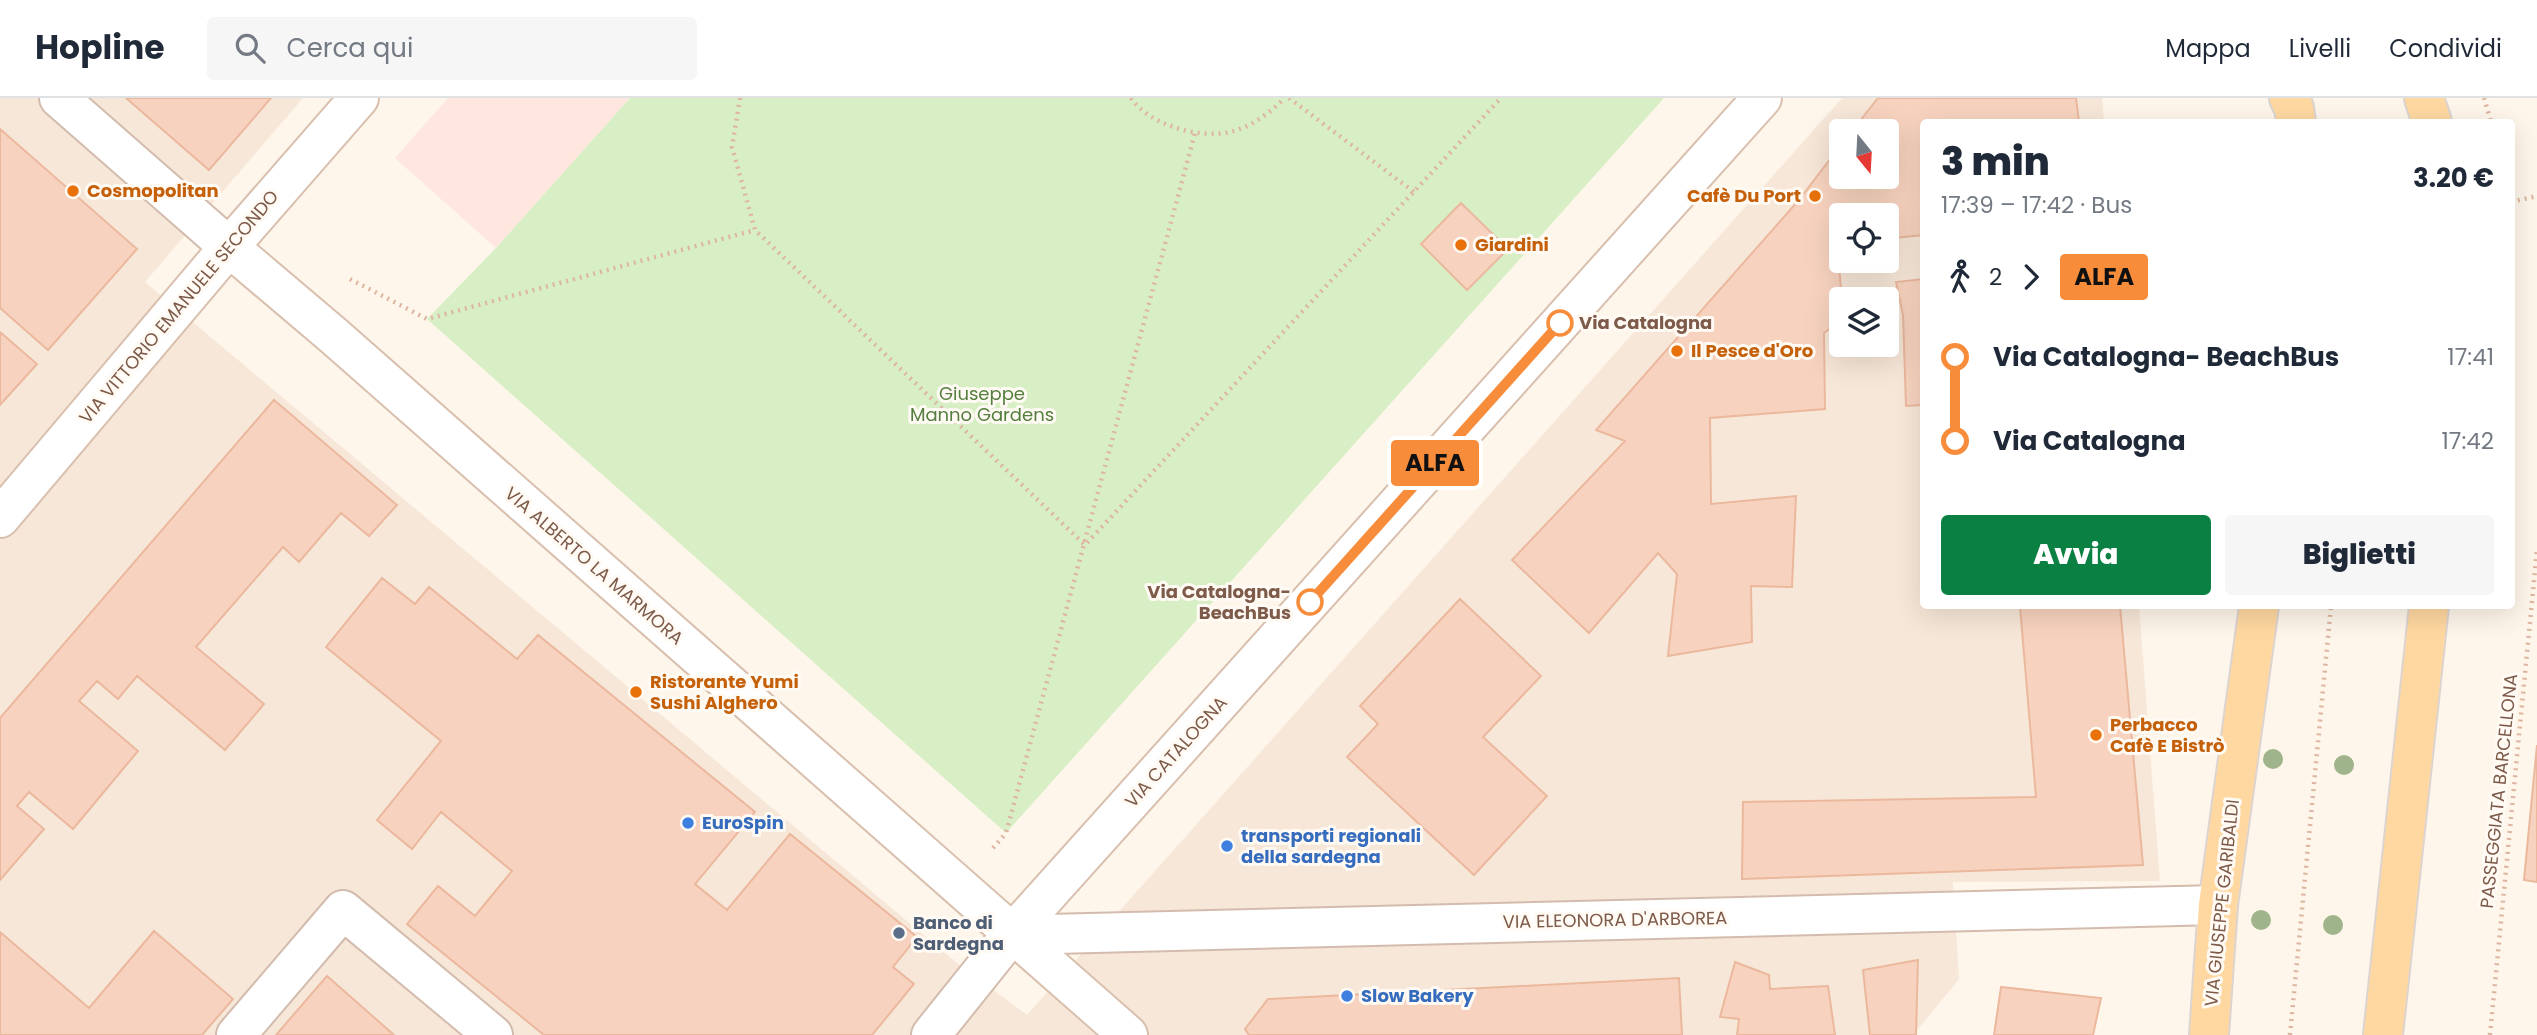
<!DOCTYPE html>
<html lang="it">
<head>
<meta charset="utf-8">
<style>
	body { margin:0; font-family:Poppins,sans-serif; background:#f6f6f7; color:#1f2937; height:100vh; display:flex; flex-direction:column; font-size:26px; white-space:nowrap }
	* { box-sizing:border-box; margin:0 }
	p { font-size:23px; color:#747a83 }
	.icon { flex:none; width:38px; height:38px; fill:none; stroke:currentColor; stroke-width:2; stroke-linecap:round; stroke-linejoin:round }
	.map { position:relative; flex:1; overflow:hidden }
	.side { position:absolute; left:1920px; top:21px; width:595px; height:490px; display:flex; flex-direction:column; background:#fff; border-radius:7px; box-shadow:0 7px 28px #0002 }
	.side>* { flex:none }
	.badge { padding:0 14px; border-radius:5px; font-size:24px; line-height:46px }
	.needle { width:46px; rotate:162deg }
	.fabs { position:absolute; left:1829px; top:21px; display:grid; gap:14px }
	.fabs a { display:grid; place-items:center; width:70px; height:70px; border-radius:7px; background:#fff; box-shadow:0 7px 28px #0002; font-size:35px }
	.map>.badge { position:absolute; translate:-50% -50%; box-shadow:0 0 0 4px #fff }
	.legs { display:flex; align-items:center; gap:10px; height:77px; padding:0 21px; font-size:23px }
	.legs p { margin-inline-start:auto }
	.overview { display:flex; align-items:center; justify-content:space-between; height:119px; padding:0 21px }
	h1 { font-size:38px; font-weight:800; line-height:52px }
	.button { display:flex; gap:14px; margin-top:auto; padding:14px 21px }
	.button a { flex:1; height:80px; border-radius:7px; background:#0b8043; color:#fff; font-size:28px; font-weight:800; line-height:80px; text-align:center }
	.button a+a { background:#f6f6f7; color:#1f2937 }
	ul { padding:0 21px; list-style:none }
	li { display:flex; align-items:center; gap:24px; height:84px; font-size:26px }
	li i { display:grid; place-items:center; width:10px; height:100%; margin:0 9px; background:currentColor }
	li i::after { content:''; width:18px; height:18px; margin:-9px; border:5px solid; border-radius:50%; background:#fff }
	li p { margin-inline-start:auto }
	li:first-child i { background:linear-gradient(#0000 50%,currentColor 0) }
	li:last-child i { background:linear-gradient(currentColor 50%,#0000 0) }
	header { display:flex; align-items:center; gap:42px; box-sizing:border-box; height:98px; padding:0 35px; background:#fff; border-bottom:2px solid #e0e1e3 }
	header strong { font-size:33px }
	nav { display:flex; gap:38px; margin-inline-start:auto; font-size:24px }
	.search { width:490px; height:63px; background:#f6f6f7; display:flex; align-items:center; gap:18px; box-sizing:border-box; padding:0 24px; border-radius:7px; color:#747a83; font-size:26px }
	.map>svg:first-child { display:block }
</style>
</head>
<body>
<header>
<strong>Hopline</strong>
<div class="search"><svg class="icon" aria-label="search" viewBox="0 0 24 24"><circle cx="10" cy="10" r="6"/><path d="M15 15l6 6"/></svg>Cerca qui</div>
<nav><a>Mappa</a><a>Livelli</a><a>Condividi</a></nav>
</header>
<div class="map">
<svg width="2537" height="937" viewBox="0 0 2537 937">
	<rect width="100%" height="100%" fill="#fef6ea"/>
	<!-- residential -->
	<path fill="#f7e7d8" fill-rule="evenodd" d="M0 0H303L145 184 957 865 1027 917 1842 0H2102L2104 24H1923V508H2139L2160 783 1953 784 1959 881 1913 937H0ZM1841 33H1886V79H1841ZM1841 117H1886V163H1841ZM1841 201H1886V247H1841Z"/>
	<!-- commercial -->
	<path fill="#ffe6de" d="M448 0H630L496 150 395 60Z"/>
	<!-- green -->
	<path fill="#d8efc6" d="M630 0H1664L1006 735 427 221 496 150Z"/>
	<!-- building -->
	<path fill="#f7d3bf" stroke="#ebb89d" stroke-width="2" d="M126 0H271L209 72Z
		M1878 0H2076L2079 24H1923V137L1886 141V117H1841V147H1837L1842 201 1841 223 1824 235 1825 311 1710 320 1711 406 1796 398 1792 489 1751 488 1752 544 1668 558 1677 476 1658 455 1589 535 1512 462 1625 343 1596 332 1798 103 1841 47V79H1886V33H1852Z
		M0 31 137 151 48 252 0 210Z
		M1461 105 1508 151 1467 192 1421 146Z
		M1923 181V307L1906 308 1903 217 1896 184Z
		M0 234 37 266 0 307Z
		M274 302 397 407 369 438 341 415 299 464 283 449 196 549 264 606 225 652 137 578 118 601 97 583 79 603 138 653 73 731 29 694 17 708 44 731 0 782V620Z
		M382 480 415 506 429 489 517 561 538 537 755 714 695 786 727 812 790 736 917 839 893 869 914 886 872 937H544L407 826 438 788 475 818 512 773 441 714 412 751 377 722 441 643 326 549Z
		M1460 501 1541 578 1483 639 1547 698 1474 777 1347 659 1378 626 1360 608Z
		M2020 508H2120L2143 767 1742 781 1743 704 2036 699Z
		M2537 647V784L2524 782Z
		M154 833 233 901 202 937H0V834L89 910Z
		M1918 862 1916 937H1870L1863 872Z
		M1735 864 1769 877 1770 891 1828 888 1835 937H1737L1739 921 1720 919Z
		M327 878 394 937H276Z
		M1679 880 1682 937H1249L1245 931 1268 901Z
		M2001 889 2101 900 2093 937H1994Z"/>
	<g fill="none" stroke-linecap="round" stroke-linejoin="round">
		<defs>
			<path id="minor" d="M236 937 343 812 493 937
				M931 937 1011 837 2218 807"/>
			<path id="tertiary" d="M59 0 229 149"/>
			<path id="secondary" d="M229 149 334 238 1128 937
				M0 420 229 149 359 0
				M1011 837 1762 0"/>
			<path id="primary" d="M2289 0 2294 10 2296 24
				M2424 0 2432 24
				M2209 937 2218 807 2259 508
				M2383 937 2429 508"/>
		</defs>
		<!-- minor casing -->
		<use href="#minor" stroke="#d3bcad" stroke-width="42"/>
		<!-- tertiary casing -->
		<use href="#tertiary" stroke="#d3bcad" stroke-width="42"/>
		<!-- secondary casing -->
		<use href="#secondary" stroke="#d9bfad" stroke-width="42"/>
		<!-- primary casing -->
		<use href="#primary" stroke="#ddd4d0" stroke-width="42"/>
		<!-- path -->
		<path stroke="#ddb5a1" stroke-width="4.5" stroke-dasharray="2 5" stroke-linecap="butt" d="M740 0 732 49 755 132 1085 447 1501 0
			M1131 0C1149 27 1199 41 1230 34 1252 29 1269 15 1285 0
			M1289 0 1414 94
			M2484 0 2491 24
			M2511 104 2537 98
			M350 181 427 221 755 132
			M993 750 1006 735 1195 35
			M2290 937 2331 508
			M2490 937 2537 452"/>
		<!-- minor -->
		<use href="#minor" stroke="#fff" stroke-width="38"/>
		<!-- tertiary -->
		<use href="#tertiary" stroke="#fff" stroke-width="38"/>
		<!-- secondary -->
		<use href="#secondary" stroke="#fff" stroke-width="38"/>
		<!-- primary -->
		<use href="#primary" stroke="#ffd8a1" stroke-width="38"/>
	</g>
	<!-- trees -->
	<g fill="#a0b48b">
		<circle cx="2273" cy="661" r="10"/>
		<circle cx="2344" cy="667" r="10"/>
		<circle cx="2261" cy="822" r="10"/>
		<circle cx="2333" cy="827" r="10"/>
	</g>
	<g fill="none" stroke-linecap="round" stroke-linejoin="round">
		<defs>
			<path id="line-1" d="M1310 504 1560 225"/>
		</defs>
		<!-- line-1 casing -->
		<use href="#line-1" stroke="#fff" stroke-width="16"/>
		<!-- line-1 -->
		<use href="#line-1" stroke="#f78c3b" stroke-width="10"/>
	</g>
	<!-- markers -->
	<g fill="#e8710a" stroke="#fffaf3" stroke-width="2.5">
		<circle cx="73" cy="93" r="7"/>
		<circle cx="1815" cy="98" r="7"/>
		<circle cx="1461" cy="147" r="7"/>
		<circle cx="1677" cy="253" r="7"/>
		<circle cx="636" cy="594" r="7"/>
		<circle cx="2096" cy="637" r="7"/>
	</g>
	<g fill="#fff" stroke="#f78c3b" stroke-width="3.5">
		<circle cx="1560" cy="225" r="12"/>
		<circle cx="1310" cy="504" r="12"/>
	</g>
	<g fill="#3f7fe0" stroke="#fffaf3" stroke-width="2.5">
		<circle cx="688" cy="725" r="7"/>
		<circle cx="1227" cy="748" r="7"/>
		<circle cx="1347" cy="898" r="7"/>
	</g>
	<circle fill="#5c6f8a" stroke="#fffaf3" stroke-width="2.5" cx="899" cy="835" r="7"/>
	<g text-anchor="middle" stroke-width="6" stroke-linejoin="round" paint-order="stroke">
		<!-- food labels -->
		<g font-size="18" font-weight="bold" fill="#c56008" stroke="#fffaf3" text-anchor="start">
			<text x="87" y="99">Cosmopolitan</text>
			<text x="1801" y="104" text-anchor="end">Cafè Du Port</text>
			<text x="1475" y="153">Giardini</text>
			<text x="1691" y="259">Il Pesce d'Oro</text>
			<text x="650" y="590">Ristorante Yumi<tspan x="650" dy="21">Sushi Alghero</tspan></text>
			<text x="2110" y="633">Perbacco<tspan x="2110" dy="21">Cafè E Bistrò</tspan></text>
		</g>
		<!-- street labels -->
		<g font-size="18" fill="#7d5a49" stroke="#fffaf3">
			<text transform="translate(179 209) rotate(-50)" y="6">VIA VITTORIO EMANUELE SECONDO</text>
			<text transform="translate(594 468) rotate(41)" y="6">VIA ALBERTO LA MARMORA</text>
			<text transform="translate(1176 654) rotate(-48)" y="6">VIA CATALOGNA</text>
			<text transform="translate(2499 693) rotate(-84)" y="6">PASSEGGIATA BARCELLONA</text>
			<text transform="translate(2222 805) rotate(-84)" y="6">VIA GIUSEPPE GARIBALDI</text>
			<text transform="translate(1615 822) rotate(-1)" y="6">VIA ELEONORA D'ARBOREA</text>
		</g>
		<!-- stop labels -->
		<g font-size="18" font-weight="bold" fill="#7d5a49" stroke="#fffaf3" text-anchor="start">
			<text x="1579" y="231">Via Catalogna</text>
			<text x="1291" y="500" text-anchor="end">Via Catalogna-<tspan x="1291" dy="21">BeachBus</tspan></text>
		</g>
		<!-- park labels -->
		<g font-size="18" fill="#537e3d" stroke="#fffaf3">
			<text x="982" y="302">Giuseppe<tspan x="982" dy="21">Manno Gardens</tspan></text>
		</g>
		<!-- shop labels -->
		<g font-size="18" font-weight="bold" fill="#366cbe" stroke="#fffaf3" text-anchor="start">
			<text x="702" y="731">EuroSpin</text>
			<text x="1241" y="744">transporti regionali<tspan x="1241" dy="21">della sardegna</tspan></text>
			<text x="1361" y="904">Slow Bakery</text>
		</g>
		<!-- service labels -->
		<g font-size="18" font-weight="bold" fill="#4e5e75" stroke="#fffaf3" text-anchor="start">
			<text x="913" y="831">Banco di<tspan x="913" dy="21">Sardegna</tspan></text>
		</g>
	</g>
</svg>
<div class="fabs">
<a><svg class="needle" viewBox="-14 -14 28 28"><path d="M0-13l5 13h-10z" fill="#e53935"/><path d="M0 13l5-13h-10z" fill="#747a83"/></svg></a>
<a><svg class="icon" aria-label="locate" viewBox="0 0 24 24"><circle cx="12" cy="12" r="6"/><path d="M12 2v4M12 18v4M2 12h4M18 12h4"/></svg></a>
<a><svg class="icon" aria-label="layers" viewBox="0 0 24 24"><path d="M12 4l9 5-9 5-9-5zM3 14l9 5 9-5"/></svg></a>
</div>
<b class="badge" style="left:1435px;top:365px;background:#f78c3b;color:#111">ALFA</b>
<section class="side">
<div class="overview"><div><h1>3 min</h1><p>17:39 – 17:42 · Bus</p></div><b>3.20 €</b></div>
<div class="legs"><svg class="icon" aria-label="walk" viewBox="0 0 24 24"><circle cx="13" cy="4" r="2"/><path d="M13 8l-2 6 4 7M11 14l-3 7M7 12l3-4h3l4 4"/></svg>2<svg class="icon" aria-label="forward" viewBox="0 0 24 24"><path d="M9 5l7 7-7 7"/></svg><b class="badge" style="background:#f78c3b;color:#111">ALFA</b></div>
<ul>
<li><i style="color:#f78c3b"></i><b>Via Catalogna- BeachBus</b><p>17:41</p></li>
<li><i style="color:#f78c3b"></i><b>Via Catalogna</b><p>17:42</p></li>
</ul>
<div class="button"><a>Avvia</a><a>Biglietti</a></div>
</section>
</div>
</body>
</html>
